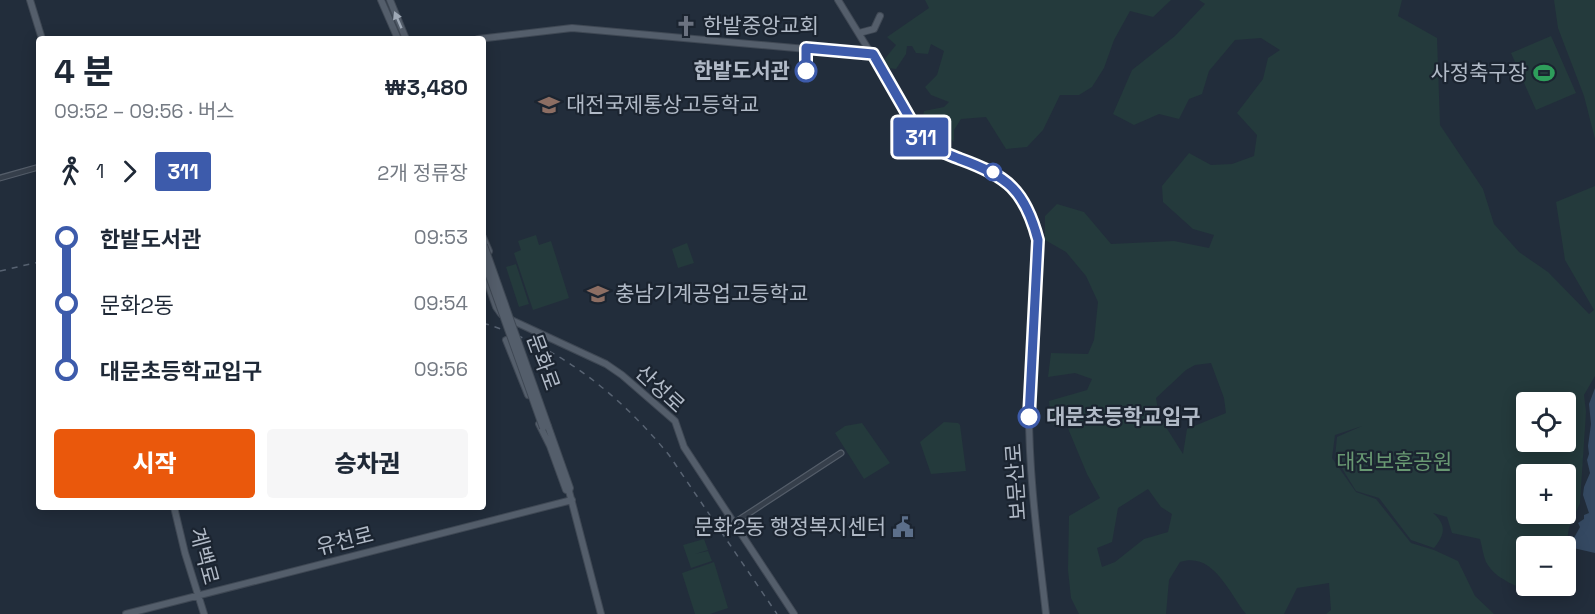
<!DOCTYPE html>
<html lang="ko">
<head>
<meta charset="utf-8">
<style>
	body { margin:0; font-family:"Space Grotesk","Noto Sans KR",sans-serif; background:#f6f6f7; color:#1f2937; height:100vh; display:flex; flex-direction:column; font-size:22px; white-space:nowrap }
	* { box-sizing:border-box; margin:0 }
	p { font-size:20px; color:#747a83 }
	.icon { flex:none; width:33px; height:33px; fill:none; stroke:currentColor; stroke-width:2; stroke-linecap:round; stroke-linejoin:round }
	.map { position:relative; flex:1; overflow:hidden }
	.sheet { position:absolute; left:36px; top:36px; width:450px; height:474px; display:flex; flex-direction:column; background:#fff; border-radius:6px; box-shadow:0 3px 15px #0003 }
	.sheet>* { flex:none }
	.badge { padding:0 12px; border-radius:4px; font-size:21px; line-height:39px }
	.controls { position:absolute; left:1516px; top:392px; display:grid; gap:12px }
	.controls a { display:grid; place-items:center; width:60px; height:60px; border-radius:6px; background:#fff; box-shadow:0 3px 15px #0003; font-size:30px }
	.map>.badge { position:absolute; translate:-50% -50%; box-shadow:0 0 0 3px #fff }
	.legs { display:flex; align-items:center; gap:9px; height:66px; padding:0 18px; font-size:20px }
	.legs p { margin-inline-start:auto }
	.head { display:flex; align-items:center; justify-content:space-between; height:102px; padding:0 18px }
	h1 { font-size:33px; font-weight:800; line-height:45px }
	.primary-button { display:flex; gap:12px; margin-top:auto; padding:12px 18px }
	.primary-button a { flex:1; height:69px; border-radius:6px; background:#ea580c; color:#fff; font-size:24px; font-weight:800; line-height:69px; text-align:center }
	.primary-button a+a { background:#f6f6f7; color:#1f2937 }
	ul { padding:0 18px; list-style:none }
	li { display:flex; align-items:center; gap:21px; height:66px; font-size:22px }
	li i { display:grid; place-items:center; width:9px; height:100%; margin:0 8px; background:currentColor }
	li i::after { content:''; width:15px; height:15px; margin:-8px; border:4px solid; border-radius:50%; background:#fff }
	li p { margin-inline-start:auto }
	li:first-child i { background:linear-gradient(#0000 50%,currentColor 0) }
	li:last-child i { background:linear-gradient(currentColor 50%,#0000 0) }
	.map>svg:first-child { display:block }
</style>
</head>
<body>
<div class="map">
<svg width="1595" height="614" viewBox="0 0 1595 614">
	<rect width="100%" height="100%" fill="#222d3b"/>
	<!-- green -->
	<path fill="#243a3c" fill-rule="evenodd" d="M925 0H1171L1153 17 1130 11 1114 40 1104 68 1092 87 1079 95H1060L1043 130 1027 147 1006 149 986 117 961 119 954 130V142L947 135 944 128 932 127 927 134 921 126 924 111 944 107 949 102 931 95 925 87 937 75 944 51 931 44 928 54 916 53 912 46H907L906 54 896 69 889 68 883 61 896 45 887 37 929 8Z
		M1199 0H1402L1398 16 1437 38 1440 125 1483 189 1494 224 1519 252 1548 272 1589 314 1594 310 1565 260 1556 202 1595 186V376L1584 395 1586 412 1580 503 1569 528 1566 546H1527V585H1561C1540 595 1522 591 1503 579 1496 575 1490 569 1486 562 1483 555 1482 546 1480 539L1452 533 1447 517 1433 513C1447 525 1445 534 1434 548L1411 540 1379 498 1356 491 1335 457 1337 437 1362 426 1335 435 1332 458 1356 492 1376 499 1411 543 1434 550 1458 561 1475 596 1494 614H1326L1331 610 1329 583 1297 588 1284 614H1246C1229 593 1213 551 1180 562L1169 580 1166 614H1079L1071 598 1068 570 1069 516 1100 498 1087 474 1067 426 1051 424 1049 401 1087 390 1092 379 1075 373 1048 377 1051 353 1088 354 1094 340 1098 302 1086 276 1066 252 1045 240V216L1057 204 1084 212 1111 244 1174 241 1209 248 1214 235 1193 229 1163 202 1162 186 1189 153 1211 165 1232 164 1254 156 1257 135 1237 113 1263 79 1268 58 1280 50 1261 38 1235 40 1209 71 1202 94 1189 99 1179 119 1159 114 1134 125 1113 114 1132 70 1175 36 1205 4ZM1211 363 1224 398 1226 413 1187 429 1183 454 1159 416 1156 398 1186 370 1195 365ZM1527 402H1566V441H1527ZM1527 474H1566V513H1527ZM1148 489 1161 507 1172 514 1168 532 1144 539 1115 562 1102 567 1097 548 1112 542 1118 508Z
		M1554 0H1595V139L1584 96 1558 28Z
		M1551 36 1576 93 1536 110 1511 53Z
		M536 235 539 245 551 241 569 298 533 310 514 253 521 250 518 241Z
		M687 243 694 263 678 268 672 249Z
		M516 264 529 304 519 307 506 267Z
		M944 422 958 423 960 425 966 471 931 474 920 442Z
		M862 423 890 463 864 479 835 433 845 426Z
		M704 539 708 550 695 554 708 551 712 561 691 568 683 545Z
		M1566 547 1572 561 1574 579 1566 583Z
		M714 562 728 608 710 614H695L682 573Z"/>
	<!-- water -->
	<path fill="#354962" d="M1595 388V553L1569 547 1580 527 1578 523 1584 519V515L1589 513 1583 495 1584 487 1590 473 1587 460 1589 454 1588 446 1591 424 1589 404Z"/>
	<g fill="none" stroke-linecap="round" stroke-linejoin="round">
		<defs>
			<path id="minor" d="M0 178 39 167
				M734 523 841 453"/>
			<path id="major" d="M30 0 42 39
				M381 0 398 39
				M390 0 406 39
				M838 0 926 143C939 152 954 156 968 162 1012 179 1026 195 1038 240 1036 294 1029 347 1029 400 1028 472 1038 543 1046 614
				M859 33 874 29 880 16
				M478 39 572 28 873 55
				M483 237 489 251
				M483 270 496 307 501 314
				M509 319 606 364 622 375 675 421 684 447 794 614
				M506 340 528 395
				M539 424 551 448
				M548 426 570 488 569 491 601 614
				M550 446 566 490 569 491
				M174 507 185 553 204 614
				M126 614 572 500"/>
		</defs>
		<!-- minor casing -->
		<use href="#minor" stroke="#545d69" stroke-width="7"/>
		<!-- major casing -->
		<use href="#major" stroke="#3f4854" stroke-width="8"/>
		<!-- minor -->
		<use href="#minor" stroke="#363f4b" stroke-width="4.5"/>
		<!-- major -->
		<use href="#major" stroke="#545e6b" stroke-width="6"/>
		<!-- rail -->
		<path stroke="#586372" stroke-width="1.5" stroke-dasharray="6 6" stroke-linecap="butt" d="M0 271 39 262
			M483 323C559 346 619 394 669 455L777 614"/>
		<defs>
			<path id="major-bridge" d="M484 245 548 426
				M483 259 543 428"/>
		</defs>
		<!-- major-bridge casing -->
		<use href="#major-bridge" stroke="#3f4854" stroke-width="8" stroke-linecap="butt"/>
		<!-- major-bridge -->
		<use href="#major-bridge" stroke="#545e6b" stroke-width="6"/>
	</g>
	<!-- one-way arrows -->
	<defs><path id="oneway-solid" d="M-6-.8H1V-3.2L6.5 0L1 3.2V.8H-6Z" transform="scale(1.5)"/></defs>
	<use fill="#9ea8b5" href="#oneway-solid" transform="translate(398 20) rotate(-113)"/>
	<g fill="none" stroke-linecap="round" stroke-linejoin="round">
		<defs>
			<path id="line-1" d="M806 71V48L873 54 920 136C931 149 945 153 960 159 1007 176 1025 190 1038 240L1029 417"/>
		</defs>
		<!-- line-1 casing -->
		<use href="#line-1" stroke="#fff" stroke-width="14"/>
		<!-- line-1 -->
		<use href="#line-1" stroke="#3d5bab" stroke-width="9"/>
	</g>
	<!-- icons -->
	<defs>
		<symbol id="church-bare" viewBox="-9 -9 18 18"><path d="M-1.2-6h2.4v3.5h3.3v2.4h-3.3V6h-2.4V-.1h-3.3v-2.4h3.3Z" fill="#6b7280" stroke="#1b2430" stroke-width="2.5" paint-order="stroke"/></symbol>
		<symbol id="stadium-bare" viewBox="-9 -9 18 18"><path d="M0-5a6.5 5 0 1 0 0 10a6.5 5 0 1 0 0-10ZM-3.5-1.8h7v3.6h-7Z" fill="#2e9e5b" stroke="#1b2430" stroke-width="2.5" paint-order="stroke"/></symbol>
		<symbol id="school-bare" viewBox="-9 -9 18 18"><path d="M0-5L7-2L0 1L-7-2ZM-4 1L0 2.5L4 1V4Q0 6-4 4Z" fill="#8d6e63" stroke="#1b2430" stroke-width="2.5" paint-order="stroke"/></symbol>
		<symbol id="civic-bare" viewBox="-9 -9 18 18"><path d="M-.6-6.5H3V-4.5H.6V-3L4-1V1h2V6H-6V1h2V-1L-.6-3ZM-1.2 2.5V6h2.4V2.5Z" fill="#5c6f8a" stroke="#1b2430" stroke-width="2.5" paint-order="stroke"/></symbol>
	</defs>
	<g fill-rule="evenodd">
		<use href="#church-bare" x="671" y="11" width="30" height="30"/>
		<use href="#stadium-bare" x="1529" y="58" width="30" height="30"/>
		<use href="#school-bare" x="534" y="90" width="30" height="30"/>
		<use href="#school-bare" x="583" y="279" width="30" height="30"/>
		<use href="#civic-bare" x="888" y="512" width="30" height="30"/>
	</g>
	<!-- markers -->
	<g fill="#fff" stroke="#3d5bab" stroke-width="3">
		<circle cx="806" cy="71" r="10"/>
		<circle cx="993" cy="172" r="8"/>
		<circle cx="1029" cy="417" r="10"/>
	</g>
	<g text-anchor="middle" stroke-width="4.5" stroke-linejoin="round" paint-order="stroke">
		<!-- poi labels -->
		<g font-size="21" fill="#b1bac7" stroke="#1b2430" text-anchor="start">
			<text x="703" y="33">한밭중앙교회</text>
			<text x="1527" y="80" text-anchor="end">사정축구장</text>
			<text x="566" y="112">대전국제통상고등학교</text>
			<text x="615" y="301">충남기계공업고등학교</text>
			<text x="886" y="534" text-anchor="end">문화2동 행정복지센터</text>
		</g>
		<!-- stop labels -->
		<g font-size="21" font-weight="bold" fill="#b1bac7" stroke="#1b2430" text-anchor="end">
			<text x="790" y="78">한밭도서관</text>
			<text x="1046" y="424" text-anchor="start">대문초등학교입구</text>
		</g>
		<!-- street labels -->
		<g font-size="21" fill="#b1bac7" stroke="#1b2430">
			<text transform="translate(543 362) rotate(70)" y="7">문화로</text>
			<text transform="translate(660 389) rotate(43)" y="7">산성로</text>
			<text transform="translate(1016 482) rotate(-94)" y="7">보문산로</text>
			<text transform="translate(345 541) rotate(-14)" y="7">유천로</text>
			<text transform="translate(204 556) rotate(75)" y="7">계백로</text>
		</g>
		<!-- park labels -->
		<g font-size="21" fill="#689872" stroke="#1b2430">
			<text x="1394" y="469">대전보훈공원</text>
		</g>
	</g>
</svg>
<div class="controls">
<a><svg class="icon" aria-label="locate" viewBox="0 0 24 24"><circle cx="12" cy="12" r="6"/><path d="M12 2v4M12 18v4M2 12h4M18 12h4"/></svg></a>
<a>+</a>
<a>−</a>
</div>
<b class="badge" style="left:921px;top:137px;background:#3d5bab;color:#fff">311</b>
<section class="sheet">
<div class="head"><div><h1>4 분</h1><p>09:52 – 09:56 · 버스</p></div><b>₩3,480</b></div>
<div class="legs"><svg class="icon" aria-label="walk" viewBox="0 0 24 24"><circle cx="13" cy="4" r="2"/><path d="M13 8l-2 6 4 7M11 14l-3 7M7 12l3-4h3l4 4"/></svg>1<svg class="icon" aria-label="forward" viewBox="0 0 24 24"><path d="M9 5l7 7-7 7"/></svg><b class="badge" style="background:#3d5bab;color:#fff">311</b><p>2개 정류장</p></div>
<ul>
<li><i style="color:#3d5bab"></i><b>한밭도서관</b><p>09:53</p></li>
<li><i style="color:#3d5bab"></i><span>문화2동</span><p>09:54</p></li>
<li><i style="color:#3d5bab"></i><b>대문초등학교입구</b><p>09:56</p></li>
</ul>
<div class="primary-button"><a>시작</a><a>승차권</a></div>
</section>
</div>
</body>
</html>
